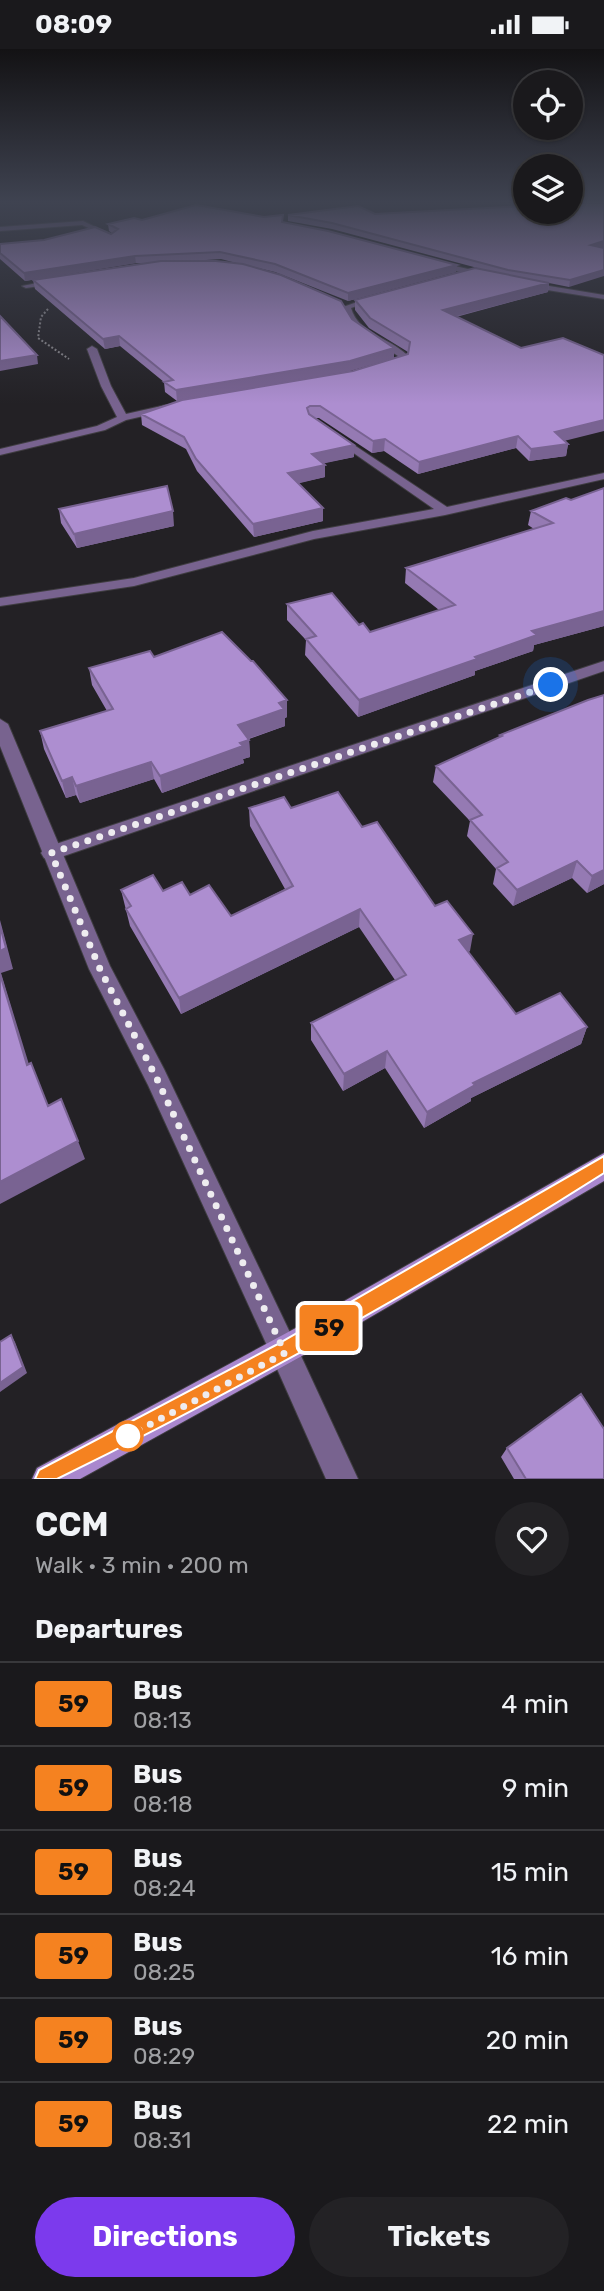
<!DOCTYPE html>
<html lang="en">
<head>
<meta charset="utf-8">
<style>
	body { margin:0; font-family:Rubik,sans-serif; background:#232225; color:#f1f3f6; height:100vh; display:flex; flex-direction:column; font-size:26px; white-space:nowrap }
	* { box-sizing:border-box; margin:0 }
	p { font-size:23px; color:#9fa0a3 }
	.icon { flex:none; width:38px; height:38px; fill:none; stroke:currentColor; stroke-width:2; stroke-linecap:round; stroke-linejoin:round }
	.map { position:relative; height:1430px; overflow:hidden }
	.side { display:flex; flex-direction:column; background:#1a191c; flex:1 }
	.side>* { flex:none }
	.badge { padding:0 14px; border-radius:5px; font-size:24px; line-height:46px }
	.controls { position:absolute; left:513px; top:21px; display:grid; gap:14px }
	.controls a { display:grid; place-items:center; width:70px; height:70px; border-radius:50%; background:#1a191c; box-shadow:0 2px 5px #0004,0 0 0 2px #38383b; font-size:35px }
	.you { position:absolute; width:35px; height:35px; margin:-18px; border:5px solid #fff; border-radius:50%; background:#1a73e8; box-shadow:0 0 0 10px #1a73e833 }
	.map>.badge { position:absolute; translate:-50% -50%; box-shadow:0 0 0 4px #fff }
	h2 { padding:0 35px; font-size:26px; line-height:63px }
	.round { display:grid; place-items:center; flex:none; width:74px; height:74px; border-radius:37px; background:#232225 }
	.overview { display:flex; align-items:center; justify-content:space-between; height:119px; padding:0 35px }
	h1 { font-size:33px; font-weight:700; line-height:52px }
	.cta { display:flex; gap:14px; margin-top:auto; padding:14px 35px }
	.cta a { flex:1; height:80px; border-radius:42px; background:#7c3aed; color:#fff; font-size:28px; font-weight:700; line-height:80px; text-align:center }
	.cta a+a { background:#232225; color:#f1f3f6 }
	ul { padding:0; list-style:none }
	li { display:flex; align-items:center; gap:21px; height:84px; padding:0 35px; border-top:2px solid #38383b }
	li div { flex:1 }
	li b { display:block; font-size:26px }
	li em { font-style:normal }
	li .badge { min-width:77px; font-weight:700; text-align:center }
	.status { display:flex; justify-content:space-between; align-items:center; height:49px; padding:0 35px; background:#1a191c; direction:ltr }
	.status svg { height:19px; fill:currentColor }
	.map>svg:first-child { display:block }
</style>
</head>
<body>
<div class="status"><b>08:09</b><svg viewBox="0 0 49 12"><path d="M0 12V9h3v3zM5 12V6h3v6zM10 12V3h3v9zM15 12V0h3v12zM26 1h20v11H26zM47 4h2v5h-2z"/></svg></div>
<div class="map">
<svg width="604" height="1430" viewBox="0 0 604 1430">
	<rect width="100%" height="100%" fill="#232125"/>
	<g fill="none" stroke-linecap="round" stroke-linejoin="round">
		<defs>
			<path id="minor" d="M83 172 116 188 111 189 82 176 0 182V178Z
				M433 212 490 225 491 227 487 229 430 216Z
				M58 230 61 234 26 239 22 237Z
				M525 233 604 246V250L522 237Z
				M374 247 381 249 351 259C359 286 389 288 407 306L406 313 386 322 383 321V317L398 310V307L352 277 343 258Z
				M92 297 97 300 111 337 126 365 166 356 170 357V361L126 371 105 381 0 406V400L97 377 117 368 101 337 87 300Z
				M336 384 447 458 604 424V430L445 466 314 490 134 537 0 557V549L134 529 313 482 434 460 332 389 331 387Z
				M604 612V622L58 809 51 811 44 809 41 804 44 799Z
				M285 1289 295 1294 358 1430H326L270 1304 275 1294Z"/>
			<path id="tertiary" d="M0 670 8 675 110 917 164 1020 295 1294 300 1304 295 1314 285 1319 275 1314 148 1036 89 920 0 697Z"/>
			<path id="secondary" d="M604 1104V1132L338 1287 80 1430H32L37 1419 318 1267Z"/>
		</defs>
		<!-- minor casing -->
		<use href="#minor" stroke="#3f3d41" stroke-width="2"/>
		<!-- tertiary casing -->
		<use href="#tertiary" stroke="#3f3d41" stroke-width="2"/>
		<!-- secondary casing -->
		<use href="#secondary" stroke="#3f3d41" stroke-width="2"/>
		<!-- path -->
		<path stroke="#8c8a8e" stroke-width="2" stroke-dasharray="2 2" stroke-linecap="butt" d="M48 260 41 268 38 289 69 310"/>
		<!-- minor -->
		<use href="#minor" fill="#78638f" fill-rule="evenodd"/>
		<!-- tertiary -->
		<use href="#tertiary" fill="#78638f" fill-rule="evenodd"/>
		<!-- secondary -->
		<use href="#secondary" fill="#a987ce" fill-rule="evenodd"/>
	</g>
	<!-- wall -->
	<path fill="#957ab3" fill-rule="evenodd" d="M604 154V198L601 199 569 238 549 234 548 243 456 268 568 395 566 407 529 412 516 399 418 425 384 402 372 404 319 369H313L354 408 323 414 325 416V428L298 434 323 472 254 488 197 422 186 400 142 376 141 365 353 322 408 305V303L369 279 355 261V251L485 221 332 180 288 172V166L375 165Z
		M142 171 283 173 456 223 348 252 275 223 250 217 352 270 394 309 349 322 177 352 165 343 164 333 120 297 105 300 35 240 33 231 150 214H136L25 232 0 210V195L111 185 112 184 109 182 108 175ZM221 210 240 215 191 212Z
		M604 439V577L534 596 533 602 475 622V626L358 668 305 606 306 591 287 571V555L359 576 370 583 439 561 405 534 406 519 534 480 528 476 531 462 571 451Z
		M59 460 174 477 77 499 61 474Z
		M154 608 287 668 285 669V677L249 690 250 708 243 710 244 714 162 744 154 730 80 754 76 746 66 749 44 700 40 682 107 662 92 636 89 619Z
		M500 686 604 835 587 844 572 829 513 857 493 835 496 820 467 787 470 772 433 733 436 717 500 688Z
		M249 759H291L362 778 435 857 470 902 468 903 516 965 587 978 581 995 471 1049V1052L424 1079 385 1019 343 1042 311 991V974L395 931 359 878 181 965 130 877 121 841 163 842 190 846 231 867 285 840 250 777Z
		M507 1399 604 1430H514L501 1408Z"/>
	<!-- shaded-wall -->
	<path fill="#796392" d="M604 192V198L590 202 591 196Z
		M135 207 136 214 25 232 24 224Z
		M457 216 456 223 348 252V244Z
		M604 221V227L569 238 570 231Z
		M549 234 548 243 442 271 443 261Z
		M119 287 120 297 105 300 103 290Z
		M394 299V309L349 322 177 352 176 341Z
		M37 306 38 315 0 322V312Z
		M604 371V382L552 395 555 383Z
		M518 387 516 399 418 425 419 413Z
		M385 390 384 402 372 404 373 392Z
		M568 395 566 407 529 412 531 400Z
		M354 396V408L312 417V405Z
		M325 416V428L288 437V424Z
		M323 459V472L254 488 253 475Z
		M173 462 174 477 77 499 74 485Z
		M604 562V577L534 596 533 602 475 622V626L358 668 359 651 475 608 532 582Z
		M287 651V668L285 669V677L239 693 238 676 279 654Z
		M249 691 250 708 243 710 244 714 162 744 160 727Z
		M151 713 154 730 80 754 76 737Z
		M72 728 76 746 66 749 62 732Z
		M577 812 572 829 513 857 517 841Z
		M604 821V835L587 844 592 827Z
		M360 860 359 878 181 965 179 949Z
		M0 871 13 920 1 924 35 1035 27 1016 0 925Z
		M473 885 470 902 456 908 459 891Z
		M587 978 581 995 471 1049V1052L424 1079 427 1063 473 1034Z
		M387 1002 385 1019 343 1042 344 1025Z
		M78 1092 85 1110 0 1155V1133Z
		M11 1286 15 1293 27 1324 0 1343V1334Z"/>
	<!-- building -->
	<path fill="#ad8ed0" stroke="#796392" stroke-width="2" d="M570 154H604V192L591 196 604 199V221L570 231 508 221 332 174 288 166 358 157 375 165 525 157V163H570Z
		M196 156 264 168 283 166 282 173 328 182 457 216 348 244 275 215 220 203 135 207 24 224 0 204V195L44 191 95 178 111 185 118 180 108 175 134 169 142 171Z
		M161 212H216L243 215 281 226 341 252 352 270 394 299 350 312 176 341 164 333 173 331 119 287 103 290 33 231Z
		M475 219 549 234 443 261 521 299 563 289 604 306V371L555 383 568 395 531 400 518 387 419 413 385 390 373 392 320 357H310L307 359 309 365 354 396 312 405 325 416 288 424 323 459 253 475 196 410 184 388 141 365 182 351 353 322 408 305 410 293 370 269 355 251Z
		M0 267 37 306 0 312Z
		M167 437 173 462 74 485 59 460Z
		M604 439V562L532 582 537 586 475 608 477 610 359 651 306 590 316 587 287 555 332 544 359 576 363 574 370 583 455 556 406 519 553 474 531 462 566 449 571 451Z
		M222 583 251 612H253L287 651 279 654 284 660 238 676 249 691 240 694 243 697 160 727 151 713 76 737 72 728 62 732 40 682 113 660 89 619 150 602 154 608Z
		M604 646V821L592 827 577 812 517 841 497 819 508 813 470 771 482 766 436 717 502 687 500 686 588 651Z
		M338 743 362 778 377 773 435 857 447 852 473 885 459 891 516 965 560 944 587 978 473 1034 475 1036 427 1063 387 1002 344 1025 311 974 406 926 360 860 179 949 126 860 131 857 121 841 153 826 163 842 182 833 190 846 209 836 231 867 293 837 249 759 284 748 291 759Z
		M0 877 6 899 0 902Z
		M0 925 27 1016 31 1014 48 1057 61 1050 78 1092 0 1133Z
		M11 1286 23 1318 0 1334V1293Z
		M581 1345 604 1380V1430H526L507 1399Z"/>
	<!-- sky -->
	<linearGradient id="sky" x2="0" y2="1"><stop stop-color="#131214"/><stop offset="0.43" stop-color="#3f4351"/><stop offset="1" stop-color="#3f4351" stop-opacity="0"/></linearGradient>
	<rect width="604" height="355" fill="url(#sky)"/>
	<!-- line -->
	<path fill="#f58220" stroke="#fff" stroke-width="2" d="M604 1107V1124C429 1235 244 1338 57 1430H35L39 1421 276 1296Z"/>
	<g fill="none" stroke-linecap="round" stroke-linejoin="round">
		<!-- walk -->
		<path stroke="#eeecf0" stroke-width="7" stroke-dasharray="0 12.6" d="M128 1387 285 1304 156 1028 100 920 51 804 551 636"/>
	</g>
	<!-- markers -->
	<circle fill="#fff" stroke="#f58220" stroke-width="3.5" cx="128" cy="1387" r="14"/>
</svg>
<div class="controls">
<a><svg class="icon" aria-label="locate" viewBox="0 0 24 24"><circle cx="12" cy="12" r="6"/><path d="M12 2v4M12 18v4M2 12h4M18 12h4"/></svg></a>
<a><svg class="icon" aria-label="layers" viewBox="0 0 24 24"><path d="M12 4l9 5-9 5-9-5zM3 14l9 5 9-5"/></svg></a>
</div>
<div class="you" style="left:551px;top:636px"></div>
<b class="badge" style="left:329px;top:1279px;background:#f58220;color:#111">59</b>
</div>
<section class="side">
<div class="overview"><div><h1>CCM</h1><p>Walk · 3 min · 200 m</p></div><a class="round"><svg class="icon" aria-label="heart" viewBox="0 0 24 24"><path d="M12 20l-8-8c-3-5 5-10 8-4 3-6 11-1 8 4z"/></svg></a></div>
<h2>Departures</h2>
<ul>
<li><span class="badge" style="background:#f58220;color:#111">59</span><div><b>Bus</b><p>08:13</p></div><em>4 min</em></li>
<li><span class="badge" style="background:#f58220;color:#111">59</span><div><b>Bus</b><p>08:18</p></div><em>9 min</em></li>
<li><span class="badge" style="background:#f58220;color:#111">59</span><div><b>Bus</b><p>08:24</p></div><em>15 min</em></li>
<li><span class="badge" style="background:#f58220;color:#111">59</span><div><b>Bus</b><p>08:25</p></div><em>16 min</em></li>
<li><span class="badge" style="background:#f58220;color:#111">59</span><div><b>Bus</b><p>08:29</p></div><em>20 min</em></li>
<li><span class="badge" style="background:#f58220;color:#111">59</span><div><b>Bus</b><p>08:31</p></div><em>22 min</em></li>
</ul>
<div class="cta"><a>Directions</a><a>Tickets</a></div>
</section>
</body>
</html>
